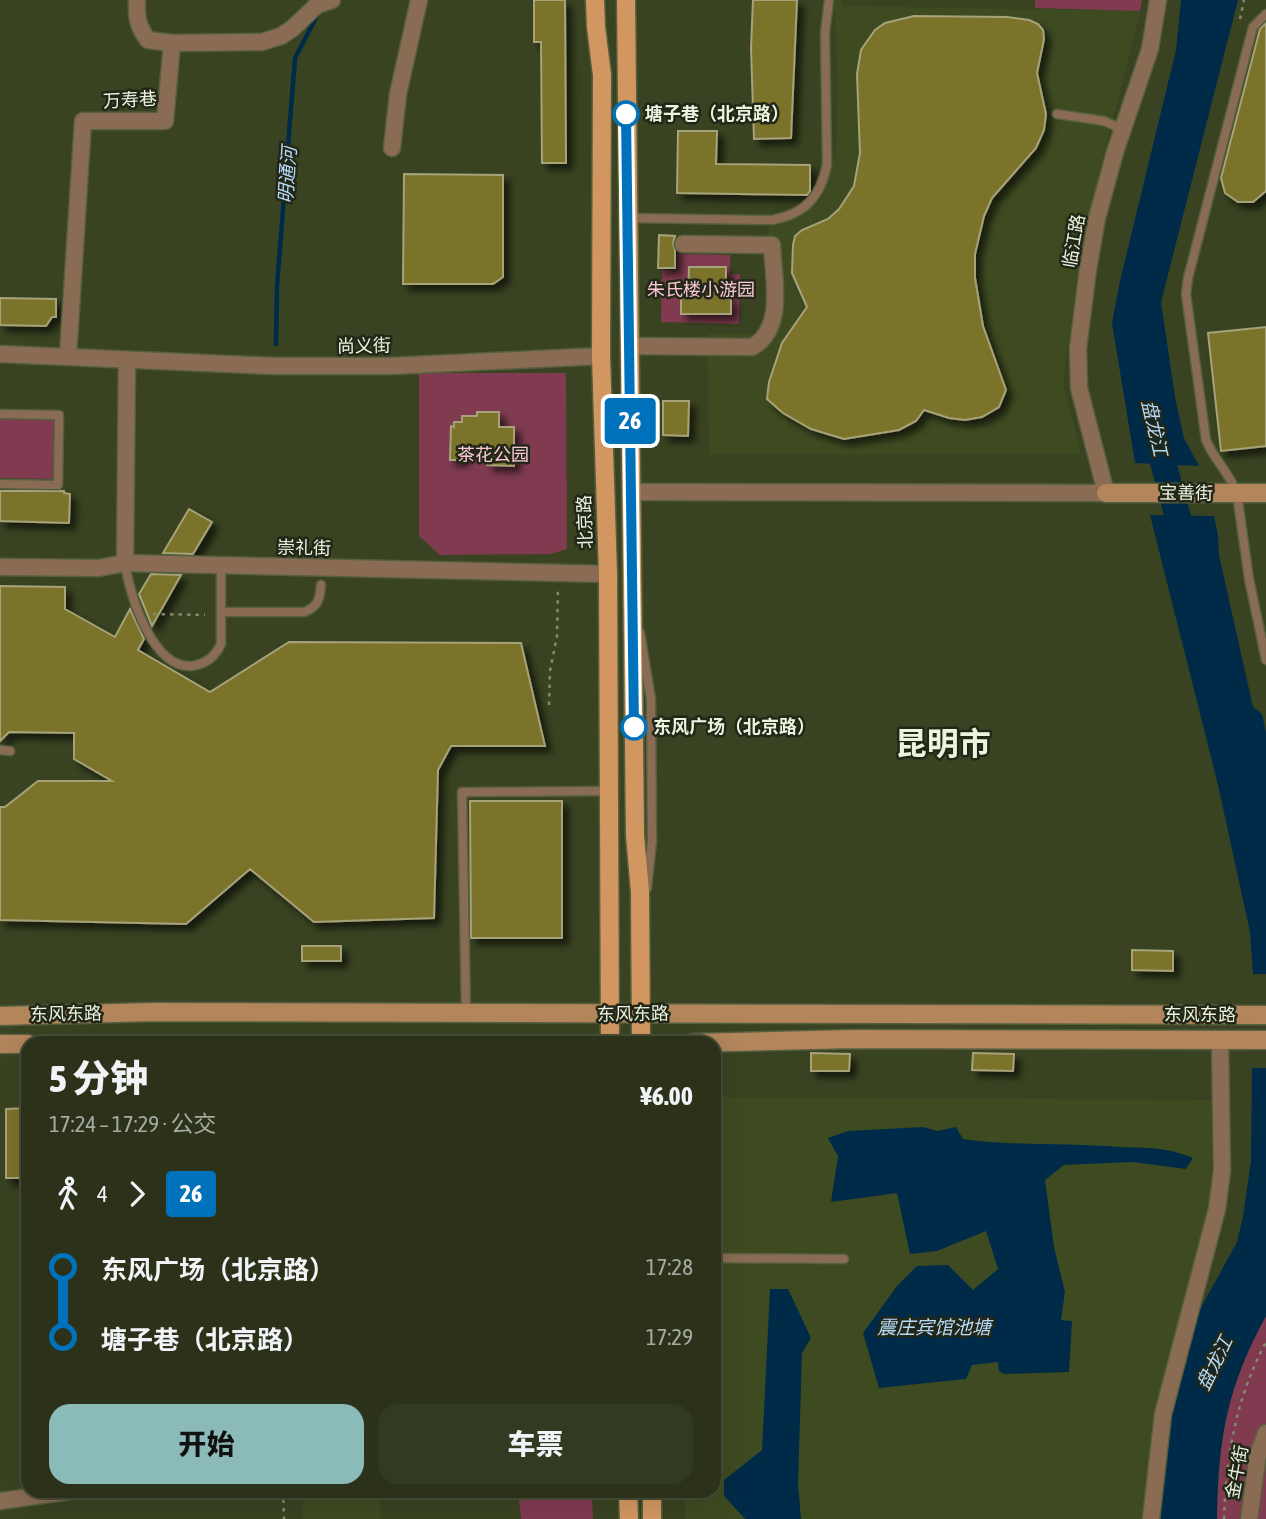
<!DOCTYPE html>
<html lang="zh">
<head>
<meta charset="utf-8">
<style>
	body { margin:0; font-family:"Asap Condensed","Noto Sans SC",sans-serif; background:#333a22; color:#f1f3f6; height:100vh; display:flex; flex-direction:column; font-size:26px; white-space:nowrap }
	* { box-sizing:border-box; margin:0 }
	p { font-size:23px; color:#a6aaa2 }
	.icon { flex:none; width:38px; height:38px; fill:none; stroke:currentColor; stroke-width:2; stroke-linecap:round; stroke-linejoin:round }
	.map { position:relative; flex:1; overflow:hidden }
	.panel { position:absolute; left:21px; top:1036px; width:700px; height:462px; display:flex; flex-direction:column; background:#2b3219; border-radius:21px; box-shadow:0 7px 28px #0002,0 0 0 2px #474d38 }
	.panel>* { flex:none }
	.badge { padding:0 14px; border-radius:5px; font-size:24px; line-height:46px }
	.map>.badge { position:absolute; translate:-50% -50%; box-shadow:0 0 0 4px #fff }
	.legs { display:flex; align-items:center; gap:10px; height:77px; padding:0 28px; font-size:23px }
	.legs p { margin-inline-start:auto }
	.summary { display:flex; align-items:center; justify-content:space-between; height:119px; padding:0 28px }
	h1 { font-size:38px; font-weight:800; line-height:52px }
	.button { display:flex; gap:14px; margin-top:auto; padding:14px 28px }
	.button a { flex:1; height:80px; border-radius:21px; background:#8bbbb9; color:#111; font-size:28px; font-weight:800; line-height:80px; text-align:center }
	.button a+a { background:#333a22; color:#f1f3f6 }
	ul { padding:0 28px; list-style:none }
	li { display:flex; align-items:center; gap:24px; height:70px; font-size:26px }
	li i { display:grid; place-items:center; width:10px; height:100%; margin:0 9px; background:currentColor }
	li i::after { content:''; width:18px; height:18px; margin:-9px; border:5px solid; border-radius:50%; background:#2b3219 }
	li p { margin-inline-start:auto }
	li:first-child i { background:linear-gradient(#0000 50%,currentColor 0) }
	li:last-child i { background:linear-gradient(currentColor 50%,#0000 0) }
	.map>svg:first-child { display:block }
</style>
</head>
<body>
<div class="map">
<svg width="1266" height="1519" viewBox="0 0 1266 1519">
	<defs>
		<filter id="shadow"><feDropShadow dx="6" dy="6" stdDeviation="3.5" flood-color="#0009"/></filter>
	</defs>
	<rect width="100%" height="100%" fill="#394321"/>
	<!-- built -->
	<path fill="#3e4b21" d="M834 0H841L844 6 1140 11 1081 246 1063 383 1081 454H709L707 334H765L783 304 768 262 767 230 778 213 812 203 828 180 836 152 838 83Z
		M714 1097 1212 1100 1211 1209 1144 1519H685V1491H714Z
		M302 1491H378L381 1519H303Z"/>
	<!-- green -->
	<path fill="#803b50" d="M1035 0H1142L1140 11 1035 8Z
		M677 254 730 255V274H740L739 324 661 322 662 270H677Z
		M419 373H566L567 549 551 554 440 555 419 536Z
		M0 419H55V479L0 478Z
		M1266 1316V1519H1217C1218 1439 1227 1387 1266 1316Z
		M518 1491H592L593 1519H521Z"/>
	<!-- water -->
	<path fill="#002b48" d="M1181 0H1238L1161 302 1175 397 1184 438 1199 466 1135 463 1112 323 1120 281 1176 50Z
		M1150 515 1214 516 1218 535 1219 555 1253 707 1262 714 1266 733V974H1253L1250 932 1218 785Z
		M1252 1068H1266V1316C1227 1387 1218 1438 1217 1519H1158L1167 1413 1198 1313 1237 1242 1243 1216 1251 1161Z
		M923 1127 937 1131 956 1127 963 1139C1012 1146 1069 1143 1119 1147 1147 1148 1167 1147 1193 1158L1186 1169 1132 1162 1064 1165 1045 1180 1054 1247 1065 1292 1061 1320 1072 1321 1069 1372 1004 1374 999 1371 998 1362 972 1365 966 1379 879 1388 863 1333 897 1286 917 1266 948 1265 973 1290 998 1269 986 1231 937 1251 910 1254 897 1193 831 1202 838 1156 828 1138 848 1131Z
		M770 1289H788L811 1338 802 1353 798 1484 801 1519H745L724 1496V1480L762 1450Z"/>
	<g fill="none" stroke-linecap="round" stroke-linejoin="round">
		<!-- stream -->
		<path stroke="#002b48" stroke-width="4.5" d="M276 344 277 286 295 58 319 12"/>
		<!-- river -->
		<path stroke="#002b48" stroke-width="26" d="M1154 429 1186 547"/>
	</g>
	<!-- building -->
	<path fill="#7b732b" stroke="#a6a27a" stroke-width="2" filter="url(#shadow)" d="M534 0H565L566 163H542L541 42H534Z
		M753 0H797L791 138 754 139 751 48Z
		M914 16 1007 17 1029 20 1038 24 1043 30 1044 39 1037 73 1046 114 1044 130 1036 148 992 198 984 216 975 254V278L983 326 1006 390 999 407 982 417 965 420 949 418 924 410 916 421 899 430 844 439 811 429 783 413 767 399 769 382 782 343 807 307 792 273 793 245 795 236 802 230 828 219 839 209 854 186 860 153 857 74 861 50 875 30 885 23Z
		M1266 23V191L1253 202H1238L1225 193 1221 178 1260 29Z
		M678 131H717L716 164 810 165V191L807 195 677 193Z
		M404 174 503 175V277L493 284H403Z
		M659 235 675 236 673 243 675 250V268H658Z
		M689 267H726V299H731V314H681V298H688Z
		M0 298 56 299V317H52L46 326 0 325Z
		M1266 327V446L1221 451 1208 333Z
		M663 401H689L688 436 663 435Z
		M477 412H499V427H514V466L487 465V449L463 448V460H450L451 426 454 427V422H462V416H477Z
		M0 491H64V493L70 494 69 523 0 521Z
		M189 509 212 522 193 554 163 553Z
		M151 574 181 575 152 626 139 594Z
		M0 586 65 587V609L115 637 130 609 144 639 138 650 210 692 289 642 521 643 545 746H451L438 770 434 918 314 922 250 869 186 924 0 920V807H5L38 781H112L74 759V733L9 732 0 741Z
		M470 801H562V938H471Z
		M302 946H341V961H302Z
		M1132 950 1173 951V971L1132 970Z
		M811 1053 850 1054 849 1071H811Z
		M973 1053 1014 1054 1013 1071 972 1070Z
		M28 1108V1178H6V1109Z"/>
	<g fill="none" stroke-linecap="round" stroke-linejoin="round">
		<defs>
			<path id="lane" d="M1266 14 1253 27 1249 42 1188 278 1186 294 1206 440C1214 460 1230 473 1237 494L1249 579 1266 660
				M1057 114 1104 121 1122 129
				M629 218 772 220C805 214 821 197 827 164L825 33 829 0
				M0 414 59 415 58 485 0 484
				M125 563C129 594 154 676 197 665 209 662 216 655 221 644V565
				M222 612H304C318 607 320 599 321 585
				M640 633 651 699 652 841 647 888
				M0 750 10 751
				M466 1014 462 792 609 791
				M714 1258 844 1259"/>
			<path id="street" d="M137 0C136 17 138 27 148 40L172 43
				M392 148 398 94 419 0
				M629 346 752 347C786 329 773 276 772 245L683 244
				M0 354 274 366H391L601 356
				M68 356 83 121H165L172 43 262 42 281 36 293 28 317 5 332 0
				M631 492 1106 493 1079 388 1078 348 1088 269 1097 218 1115 152 1150 49 1158 0
				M125 563 127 360
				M0 567 99 568 125 563 608 574
				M0 1501 71 1491
				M1151 1519 1163 1414 1217 1209 1222 1171 1220 1040
				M1249 1519 1258 1454 1266 1433"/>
			<path id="secondary" d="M1106 493H1266
				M0 1016 153 1012 1266 1015
				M693 1043 855 1039 1266 1040
				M0 1044H28"/>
			<path id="primary" d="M595 0 596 27 602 75 601 356 608 574 610 1043
				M626 0 635 835 640 892 641 1043
				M628 1491 629 1519
				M652 1491V1519"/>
		</defs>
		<!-- lane casing -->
		<use href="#lane" stroke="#565f3f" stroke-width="11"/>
		<!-- street casing -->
		<use href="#street" stroke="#565f3f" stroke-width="19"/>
		<!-- secondary casing -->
		<use href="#secondary" stroke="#565f3f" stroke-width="21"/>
		<!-- primary casing -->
		<use href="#primary" stroke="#565f3f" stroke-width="21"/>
		<!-- path -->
		<path stroke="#828b6f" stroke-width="2.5" stroke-dasharray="3.5 5" stroke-linecap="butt" d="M1240 19 1244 0
			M153 614 205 615
			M549 705 550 671 557 636 558 587
			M283 1491 284 1519
			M1224 1519C1226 1456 1236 1398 1266 1342"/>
		<!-- lane -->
		<use href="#lane" stroke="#896c53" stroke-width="8"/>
		<!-- street -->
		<use href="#street" stroke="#896c53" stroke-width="16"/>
		<!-- secondary -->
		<use href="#secondary" stroke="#b2855b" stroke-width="18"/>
		<!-- primary -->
		<use href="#primary" stroke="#d29761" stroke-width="18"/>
	</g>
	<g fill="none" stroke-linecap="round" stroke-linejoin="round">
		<defs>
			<path id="line-1" d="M626 114 634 727"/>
		</defs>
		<!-- line-1 casing -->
		<use href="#line-1" stroke="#fff" stroke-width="16"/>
		<!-- line-1 -->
		<use href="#line-1" stroke="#0072bc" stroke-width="10"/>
	</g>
	<!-- markers -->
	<g fill="#fff" stroke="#0072bc" stroke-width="3.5">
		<circle cx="626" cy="114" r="12"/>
		<circle cx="634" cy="727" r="12"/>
	</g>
	<g text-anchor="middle" stroke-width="5" stroke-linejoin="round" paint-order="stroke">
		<!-- street labels -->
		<g font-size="18" fill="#ecf3df" stroke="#222718">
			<text transform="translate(130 100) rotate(-3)" y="6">万寿巷</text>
			<text transform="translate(1074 241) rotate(-80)" y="6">临江路</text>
			<text transform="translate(364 346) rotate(-1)" y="6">尚义街</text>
			<text transform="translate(1186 493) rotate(1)" y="6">宝善街</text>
			<text transform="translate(585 522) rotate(-92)" y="6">北京路</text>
			<text transform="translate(304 548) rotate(1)" y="6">崇礼街</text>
			<text transform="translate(66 1014) rotate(-1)" y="6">东风东路</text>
			<text transform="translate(633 1014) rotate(-1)" y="6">东风东路</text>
			<text x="1200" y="1021">东风东路</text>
			<text transform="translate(1237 1472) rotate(-79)" y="6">金牛街</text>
		</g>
		<!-- stop labels -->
		<g font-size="18" font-weight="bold" fill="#ecf3df" stroke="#222718" text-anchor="start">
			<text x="645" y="120">塘子巷（北京路）</text>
			<text x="653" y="733">东风广场（北京路）</text>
		</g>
		<!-- park labels -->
		<g font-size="18" fill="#fbc8d4" stroke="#222718">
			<text x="701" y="296">朱氏楼小游园</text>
			<text x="493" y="461">茶花公园</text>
		</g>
		<!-- water labels -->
		<g font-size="19" font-style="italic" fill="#b5dbfa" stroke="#222718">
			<text transform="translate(287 175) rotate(-86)" y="7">明通河</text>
			<text transform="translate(1155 428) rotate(77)" y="7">盘龙江</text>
			<text x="934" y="1334">震庄宾馆池塘</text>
			<text transform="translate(1214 1363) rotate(-64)" y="7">盘龙江</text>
		</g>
		<!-- town labels -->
		<g font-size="32" font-weight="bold" fill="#ecf3df" stroke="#222718">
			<text x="943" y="755">昆明市</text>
		</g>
	</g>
</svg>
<b class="badge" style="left:630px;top:421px;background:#0072bc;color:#fff">26</b>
<section class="panel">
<div class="summary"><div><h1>5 分钟</h1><p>17:24 – 17:29 · 公交</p></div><b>¥6.00</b></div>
<div class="legs"><svg class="icon" aria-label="walk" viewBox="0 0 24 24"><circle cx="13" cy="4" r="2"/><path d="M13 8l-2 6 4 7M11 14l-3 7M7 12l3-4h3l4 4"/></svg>4<svg class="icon" aria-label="forward" viewBox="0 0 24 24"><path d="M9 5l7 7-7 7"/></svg><b class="badge" style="background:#0072bc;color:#fff">26</b></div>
<ul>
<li><i style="color:#0072bc"></i><b>东风广场（北京路）</b><p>17:28</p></li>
<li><i style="color:#0072bc"></i><b>塘子巷（北京路）</b><p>17:29</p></li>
</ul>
<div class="button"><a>开始</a><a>车票</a></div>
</section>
</div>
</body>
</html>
